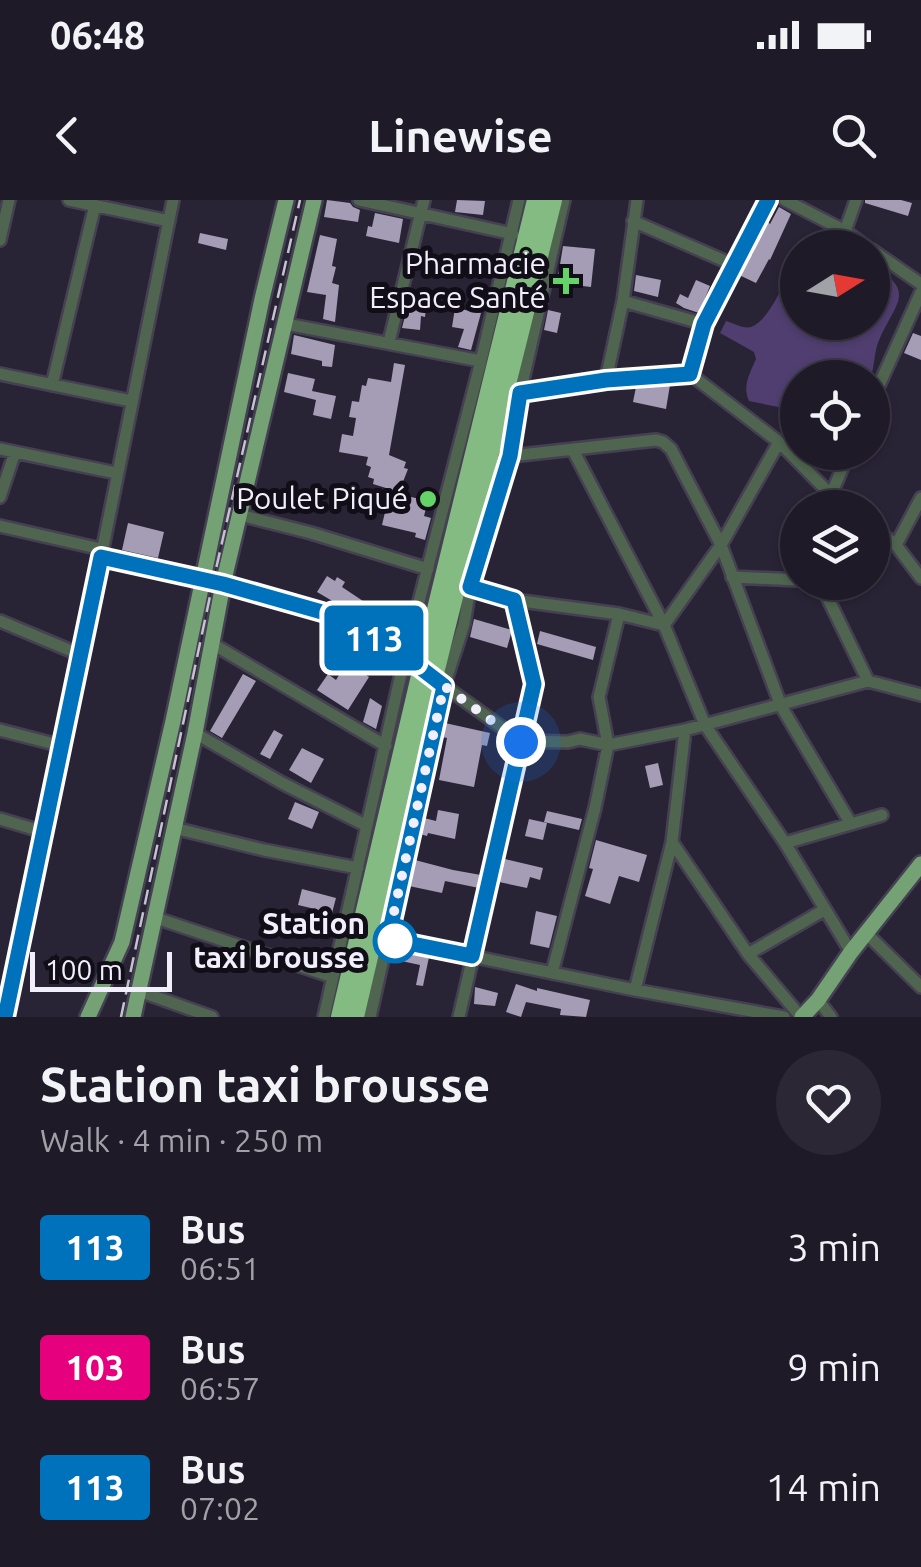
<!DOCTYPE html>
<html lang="en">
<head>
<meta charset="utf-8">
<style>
	body { margin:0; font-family:Ubuntu,sans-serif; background:#2c2734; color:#f1f3f6; height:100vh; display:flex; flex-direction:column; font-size:38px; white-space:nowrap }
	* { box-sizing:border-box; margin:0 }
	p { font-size:32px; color:#a1a1a8 }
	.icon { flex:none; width:55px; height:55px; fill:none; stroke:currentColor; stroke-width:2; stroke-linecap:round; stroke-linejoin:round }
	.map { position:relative; height:817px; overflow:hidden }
	.details { display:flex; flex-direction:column; background:#1f1a28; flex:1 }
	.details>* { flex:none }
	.badge { padding:0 20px; border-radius:8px; font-size:35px; line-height:65px }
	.needle { width:65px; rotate:79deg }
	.fabs { position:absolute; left:780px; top:30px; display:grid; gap:20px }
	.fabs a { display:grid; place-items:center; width:110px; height:110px; border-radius:50%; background:#1f1a28; box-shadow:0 2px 8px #0004,0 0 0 2px #3c3845; font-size:50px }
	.scale { position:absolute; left:30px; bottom:25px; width:142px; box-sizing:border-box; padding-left:10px; border:5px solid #f2effc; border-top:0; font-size:28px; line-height:35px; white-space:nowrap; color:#f2effc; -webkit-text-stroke:8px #110e17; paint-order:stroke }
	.you { position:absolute; width:50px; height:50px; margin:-25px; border:8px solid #fff; border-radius:50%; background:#1a73e8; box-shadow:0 0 0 15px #1a73e833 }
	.map>.badge { position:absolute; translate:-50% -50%; box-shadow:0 0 0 5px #fff }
	.round { display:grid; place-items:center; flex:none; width:105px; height:105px; border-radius:52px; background:#2c2734 }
	.headline { display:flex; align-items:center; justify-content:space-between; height:170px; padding:0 40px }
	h1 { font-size:48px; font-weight:600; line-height:75px }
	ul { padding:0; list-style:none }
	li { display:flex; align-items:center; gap:30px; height:120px; padding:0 40px }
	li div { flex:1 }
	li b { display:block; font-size:38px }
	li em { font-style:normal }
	li .badge { min-width:110px; font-weight:700; text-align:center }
	.status { display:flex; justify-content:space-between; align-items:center; height:70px; padding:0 50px; background:#1f1a28; direction:ltr }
	.status svg { height:28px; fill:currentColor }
	header { display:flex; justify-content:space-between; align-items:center; height:130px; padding:0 40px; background:#1f1a28; font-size:45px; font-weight:600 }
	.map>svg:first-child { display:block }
</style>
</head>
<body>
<div class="status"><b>06:48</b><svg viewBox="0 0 49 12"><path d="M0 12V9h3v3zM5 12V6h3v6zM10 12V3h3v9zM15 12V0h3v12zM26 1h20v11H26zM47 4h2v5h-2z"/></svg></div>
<header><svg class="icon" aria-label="back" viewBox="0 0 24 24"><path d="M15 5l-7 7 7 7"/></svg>Linewise<svg class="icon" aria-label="search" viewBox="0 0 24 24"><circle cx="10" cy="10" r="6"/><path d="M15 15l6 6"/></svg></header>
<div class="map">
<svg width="921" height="817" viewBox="0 0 921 817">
	<rect width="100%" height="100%" fill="#292336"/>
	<!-- green -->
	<path fill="#4f3e6f" d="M797 57 798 122H872L873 67C917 90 895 104 880 138 874 150 875 164 871 177L798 178 797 217 783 208 749 201C742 186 750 173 756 159L754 152 720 133 726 121C733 123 743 129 751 127 770 121 788 74 797 57Z"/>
	<!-- building -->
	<path fill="#a49db5" d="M327 0 350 3 353 7 360 10 358 22 324 17Z
		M457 0 485 1 483 15 455 12Z
		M865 0H901L912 3 908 16 865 3Z
		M779 7 791 14 770 60 769 59 756 83 739 75 750 54 752 55 767 21 770 24Z
		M375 13 403 19 399 43 366 36 368 26 372 27Z
		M200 33 228 39 226 50 198 43Z
		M320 35 337 39 332 66 336 67 332 83 339 85 335 122 323 119 326 95 307 92Z
		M563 46 595 49 591 87 557 83Z
		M636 75 661 80 658 97 634 91Z
		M696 80 710 86 699 113 684 108 676 103 680 94 688 98Z
		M408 104 426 107 425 117 421 116 420 130 402 128Z
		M455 108 481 113 471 150 458 147 464 129 452 127Z
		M548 110 561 113 557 133 544 130Z
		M913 133 921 136V160L904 153Z
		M294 135 335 145 332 167 322 166V161L291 154Z
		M394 163 405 165 389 255 406 262 404 268 408 269 399 292 373 284 374 279 368 277 371 267 366 265 368 257 339 252 342 234 353 236 356 218 349 217 352 201 359 202 362 185 366 186 368 178 391 182Z
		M288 173 315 179 312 191 336 196 331 219 313 215 316 200 284 192Z
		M670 185 666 209 633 202 636 187Z
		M407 296 428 301 424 316 431 318 425 340 415 337 416 333 382 325 386 308 404 311Z
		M128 323 164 332 158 358 122 350Z
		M327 376 335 381 337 377 345 382 342 387 366 403 358 416 317 392Z
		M474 419 512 430 507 448 470 437Z
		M540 431 596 447 593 460 537 444Z
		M361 462 370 468 366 475 369 477 348 510 317 490 328 474 336 480 346 463 356 469Z
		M243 474 256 481 222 538 210 531Z
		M370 498 382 506 376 529 363 522Z
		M445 523 490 533 487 546 482 545 474 587 439 580 447 538 442 537Z
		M274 530 283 535 270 559 260 554Z
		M302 548 324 559 311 583 289 570Z
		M658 563 663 585 650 588 645 566Z
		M295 602 319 612 312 629 288 619Z
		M438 610 459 614 455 639 428 633 427 636 420 634 424 618 436 621Z
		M547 611 582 619 579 630 544 622Z
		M529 619 547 623 543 640 525 636Z
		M596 640 647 655 639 682 619 676 610 704 585 696 593 669 589 668Z
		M505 659 543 668 540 680 530 677 527 688 499 682Z
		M415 660 453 670 481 675 479 688 445 681 442 693 409 686Z
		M302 689 336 698 332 713 298 705Z
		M536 711 557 716 549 748 530 744Z
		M395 750 429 757 423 786 416 785 420 765 392 759Z
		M516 784 537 791V788L590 800 586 817 560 815 561 809 526 802 521 817 506 812Z
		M475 787 498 793 495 806 474 804Z"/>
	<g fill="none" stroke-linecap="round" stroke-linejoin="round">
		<defs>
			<path id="minor" d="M69 0 169 21
				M359 0 513 34
				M785 0 845 31 868 48
				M633 21 734 65
				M845 31 856 0
				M0 40 9 0
				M872 50 921 84
				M623 101 704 124
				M286 124 481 161
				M389 142 424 0
				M0 174 131 201
				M690 174 704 124 767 0
				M606 180 623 101 637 0
				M52 185 95 5
				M520 193 606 180 690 174 779 242 831 295 847 308
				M872 201 921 92
				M0 249 116 273
				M573 250 664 425 705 525 785 643 851 752
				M511 256 656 240 663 242 671 249 721 345 781 506 851 624
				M0 297 15 252
				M829 308 831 295 849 252
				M240 315 311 333 428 369
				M0 326 101 349
				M872 327 896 345 921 378
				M896 345 921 298
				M101 357 173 0
				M732 377 798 380
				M820 382 868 481
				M470 387 514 400 619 414 664 425
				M0 421 81 455
				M664 425 721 345 779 242
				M211 443 386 546
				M440 483 521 541 568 542 580 539 608 545 685 530 868 481 921 495
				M0 530 62 546
				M195 533 282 583 367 626
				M0 619 44 632
				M174 628 264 650 358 668
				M672 642 748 754 801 817
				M785 643 882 615
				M153 717 333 777
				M866 733 921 787
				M388 739 635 790 784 817
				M748 754 824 710
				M552 773 595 608 608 545 599 497 619 414
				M635 790 672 642 685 530
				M139 791 212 817
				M818 800 831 817
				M324 817 405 456 481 161 519 0
				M370 817 444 486 464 424 470 387 511 256 520 193 564 0
				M459 817 533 493 532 472 514 400"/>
			<path id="major" d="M5 817 101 357C212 382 341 399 431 475
				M88 817 122 742 173 521 262 99 286 0
				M133 817 195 533 223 384 314 0
				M802 817 818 800 851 752 921 664"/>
			<path id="highway" d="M340 817 428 442 536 0
				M355 817 434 477 553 0"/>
		</defs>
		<!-- minor casing -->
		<use href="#minor" stroke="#454052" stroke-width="16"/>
		<!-- major casing -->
		<use href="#major" stroke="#454052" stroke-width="20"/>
		<!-- highway casing -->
		<use href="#highway" stroke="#454052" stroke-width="22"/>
		<!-- minor -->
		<use href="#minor" stroke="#4f654f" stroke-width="11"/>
		<!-- major -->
		<use href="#major" stroke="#75a275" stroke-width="15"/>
		<!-- highway -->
		<use href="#highway" stroke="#84bb83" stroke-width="18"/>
		<!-- rail -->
		<path stroke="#c6c2d0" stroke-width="2.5" stroke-dasharray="15 8" stroke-linecap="butt" d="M121 817 213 382 300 0"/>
	</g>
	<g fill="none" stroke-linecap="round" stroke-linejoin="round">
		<defs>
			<path id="line" d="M5 817 101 357 223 384 336 416 405 456 444 486 388 739 472 756 534 484 514 400 470 387 510 256 520 193 606 180 690 174 704 124 768 0"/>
		</defs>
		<!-- line casing -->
		<use href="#line" stroke="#fff" stroke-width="22"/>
		<!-- line -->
		<use href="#line" stroke="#0072bc" stroke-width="15"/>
		<!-- walk -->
		<path stroke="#f2effc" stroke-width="10" stroke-dasharray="0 18" d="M395 741 388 739 444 486 521 542"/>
	</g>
	<!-- markers -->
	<g fill="#64d468" stroke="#110e17" stroke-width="4">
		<path d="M561 66h10v10h10v10h-10v10h-10v-10h-10v-10h10z"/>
		<circle cx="428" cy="299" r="10"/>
	</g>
	<circle fill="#fff" stroke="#0072bc" stroke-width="5" cx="395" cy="741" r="20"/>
	<g text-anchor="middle" stroke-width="10" stroke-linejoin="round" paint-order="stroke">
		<!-- poi labels -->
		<g font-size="30" fill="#f2effc" stroke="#110e17" text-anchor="end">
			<text x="546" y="74">Pharmacie<tspan x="546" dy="34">Espace Santé</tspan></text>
			<text x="408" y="309">Poulet Piqué</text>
		</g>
		<!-- stop labels -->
		<g font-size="30" font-weight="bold" fill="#f2effc" stroke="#110e17" text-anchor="end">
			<text x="365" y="734">Station<tspan x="365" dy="34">taxi brousse</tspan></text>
		</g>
	</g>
</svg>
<div class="fabs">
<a><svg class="needle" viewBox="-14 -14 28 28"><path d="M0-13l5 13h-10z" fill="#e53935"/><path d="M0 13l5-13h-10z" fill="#a1a1a8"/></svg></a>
<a><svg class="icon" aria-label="locate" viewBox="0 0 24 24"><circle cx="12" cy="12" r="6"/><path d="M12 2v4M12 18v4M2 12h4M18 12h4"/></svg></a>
<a><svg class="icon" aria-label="layers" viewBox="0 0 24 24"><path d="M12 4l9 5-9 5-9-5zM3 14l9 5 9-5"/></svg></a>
</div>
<div class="scale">100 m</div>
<div class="you" style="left:521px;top:542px"></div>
<b class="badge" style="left:374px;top:438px;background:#0072bc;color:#fff">113</b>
</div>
<section class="details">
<div class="headline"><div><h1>Station taxi brousse</h1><p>Walk · 4 min · 250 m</p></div><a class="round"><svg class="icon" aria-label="heart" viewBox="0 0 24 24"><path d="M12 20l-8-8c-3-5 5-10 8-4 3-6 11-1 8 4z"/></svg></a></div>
<ul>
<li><span class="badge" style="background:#0072bc;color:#fff">113</span><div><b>Bus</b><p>06:51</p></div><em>3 min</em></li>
<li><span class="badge" style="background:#e6007e;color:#fff">103</span><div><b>Bus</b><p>06:57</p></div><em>9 min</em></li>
<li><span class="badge" style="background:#0072bc;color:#fff">113</span><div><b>Bus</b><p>07:02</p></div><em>14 min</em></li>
</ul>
</section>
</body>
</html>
